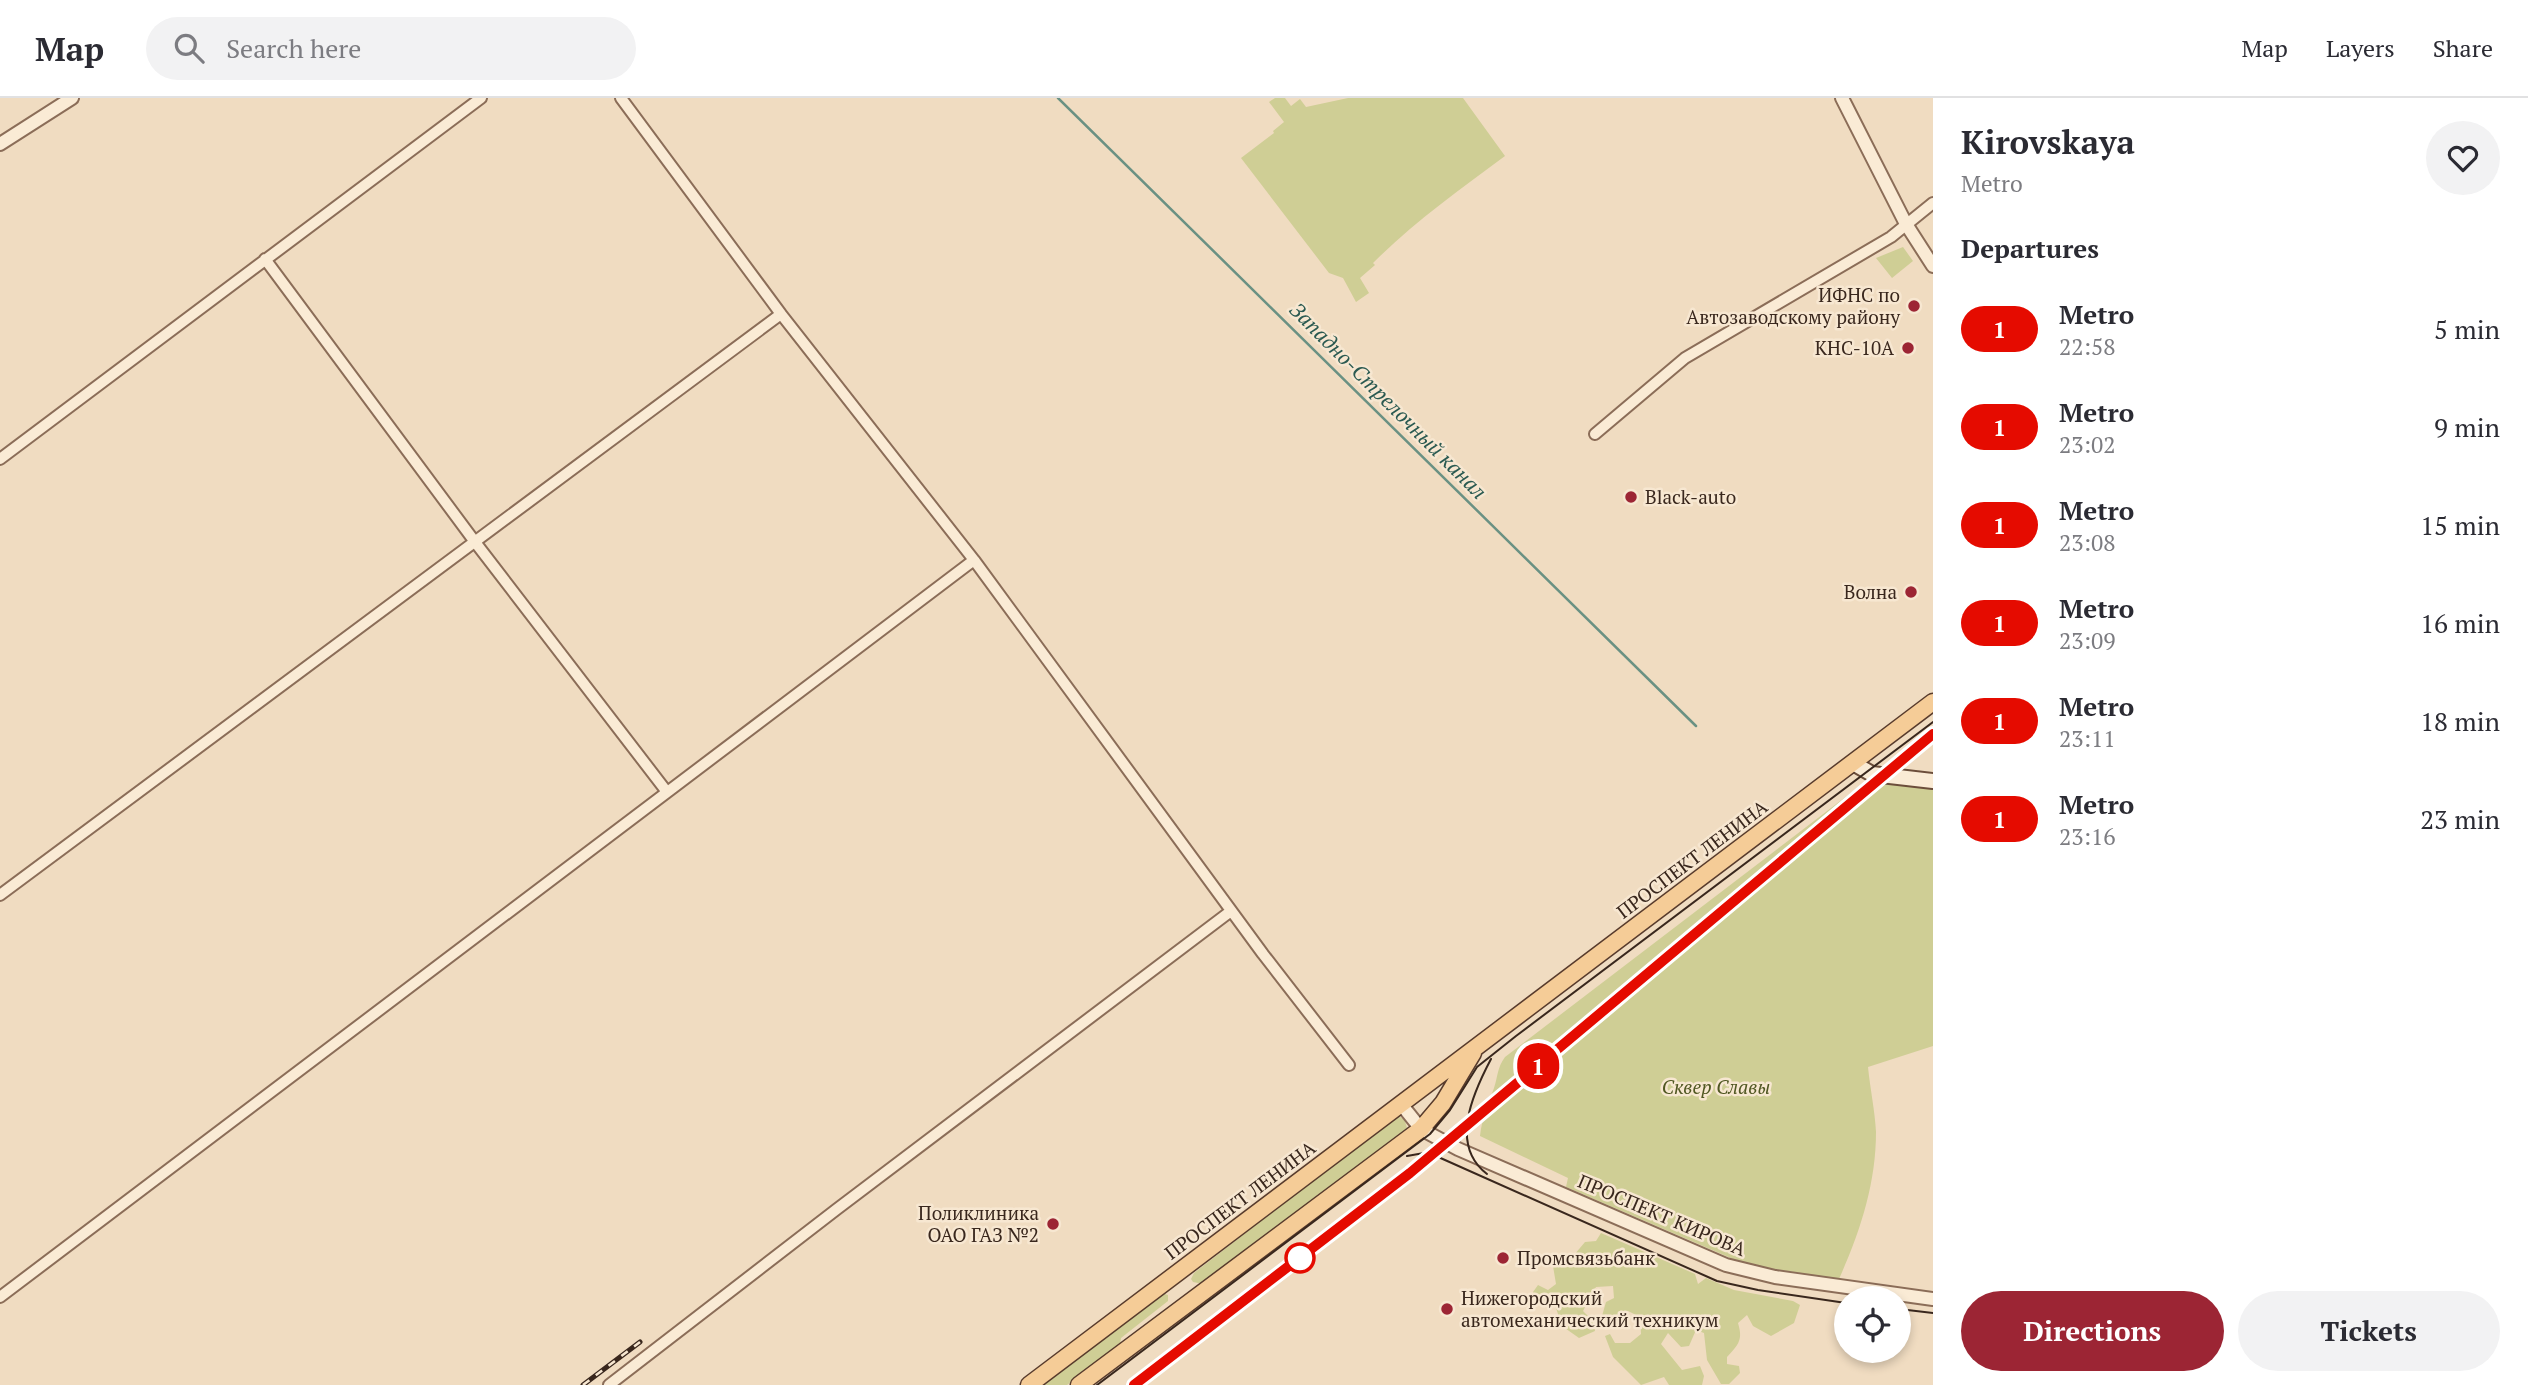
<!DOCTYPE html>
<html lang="en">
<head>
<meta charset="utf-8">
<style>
	body { margin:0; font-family:"PT Serif",serif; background:#f2f2f3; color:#2b2b33; height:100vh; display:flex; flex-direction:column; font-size:26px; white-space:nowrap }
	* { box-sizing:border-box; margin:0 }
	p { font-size:23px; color:#7c7c81 }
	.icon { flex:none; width:38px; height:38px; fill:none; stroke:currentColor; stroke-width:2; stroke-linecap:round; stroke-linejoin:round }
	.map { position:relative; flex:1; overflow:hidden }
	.drawer { display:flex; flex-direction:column; background:#fff; width:595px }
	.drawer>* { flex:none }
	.badge { padding:0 14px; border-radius:23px; font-size:24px; line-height:46px }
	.tools { position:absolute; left:1834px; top:1188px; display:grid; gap:14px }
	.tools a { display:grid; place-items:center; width:77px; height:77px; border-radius:50%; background:#fff; box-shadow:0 4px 10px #0003; font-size:35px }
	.map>.badge { position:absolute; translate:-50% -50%; box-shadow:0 0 0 4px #fff }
	h2 { padding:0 28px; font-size:26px; line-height:63px }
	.round { display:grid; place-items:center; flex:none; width:74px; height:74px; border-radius:37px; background:#f2f2f3 }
	.head { display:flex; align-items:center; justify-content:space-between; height:119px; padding:0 28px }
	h1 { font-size:33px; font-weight:700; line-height:52px }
	.cta { display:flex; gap:14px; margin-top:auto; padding:14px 28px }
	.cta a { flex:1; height:80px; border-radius:42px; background:#9c2534; color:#fff; font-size:28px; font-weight:700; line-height:80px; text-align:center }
	.cta a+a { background:#f2f2f3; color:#2b2b33 }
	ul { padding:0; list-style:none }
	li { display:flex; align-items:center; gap:21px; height:98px; padding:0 28px }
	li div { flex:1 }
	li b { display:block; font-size:26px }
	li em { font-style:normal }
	li .badge { min-width:77px; font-weight:700; text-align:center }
	header { display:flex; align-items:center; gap:42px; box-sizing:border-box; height:98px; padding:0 35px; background:#fff; border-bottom:2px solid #e1e1e2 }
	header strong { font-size:33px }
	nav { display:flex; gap:38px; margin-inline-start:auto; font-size:24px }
	.search { width:490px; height:63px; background:#f2f2f3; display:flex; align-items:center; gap:18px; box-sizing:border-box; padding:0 24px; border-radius:38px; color:#7c7c81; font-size:26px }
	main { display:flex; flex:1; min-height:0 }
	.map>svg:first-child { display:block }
</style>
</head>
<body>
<header>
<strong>Map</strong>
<div class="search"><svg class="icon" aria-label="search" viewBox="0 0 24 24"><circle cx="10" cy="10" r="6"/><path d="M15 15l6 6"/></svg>Search here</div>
<nav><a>Map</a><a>Layers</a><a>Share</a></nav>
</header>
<main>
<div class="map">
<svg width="1933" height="1287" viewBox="0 0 1933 1287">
	<rect width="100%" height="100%" fill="#f0dcc1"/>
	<!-- green -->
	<path fill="#cfce95" d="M1275 0H1285L1291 8 1300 1 1306 9 1348 0H1463L1505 58C1459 92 1413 125 1373 165L1375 167 1360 180 1369 195 1356 204 1343 180 1329 175 1241 60 1274 35 1273 33 1284 24 1269 4Z
		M1903 149 1913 163 1892 180 1876 160Z
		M1865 684 1933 691V948L1868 969C1870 990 1875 1013 1876 1034 1876 1086 1860 1134 1839 1181L1767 1170 1733 1161 1566 1089 1568 1080 1480 1038C1482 1020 1488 1006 1494 990 1498 978 1497 970 1505 959Z
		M1398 1017 1405 1023 1407 1030 1393 1043 1203 1186 1193 1184 1191 1181 1194 1175Z
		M1601 1135 1695 1176 1698 1186 1706 1180 1734 1192 1793 1203 1800 1207 1794 1225 1771 1238 1753 1228 1747 1217 1738 1225C1743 1242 1739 1246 1727 1259V1266L1739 1268 1740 1275 1729 1286H1721L1707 1262 1704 1235 1696 1232 1689 1248 1681 1249 1668 1235 1661 1246 1682 1272 1700 1268 1704 1278 1702 1287H1669L1664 1279 1641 1287 1613 1259 1605 1238 1610 1236 1615 1245H1630L1641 1236 1640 1219 1628 1213 1617 1221 1602 1218 1606 1204 1614 1200 1613 1188 1596 1189 1583 1213 1593 1223 1595 1233 1579 1240 1562 1228 1555 1207 1540 1205 1533 1194 1538 1187 1548 1192 1556 1186 1553 1168 1569 1163 1585 1144 1596 1143Z
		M1162 1195 1168 1197V1203L1121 1240 1120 1247 1067 1287H1039Z"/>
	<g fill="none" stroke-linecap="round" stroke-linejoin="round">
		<!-- stream -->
		<path stroke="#6a9183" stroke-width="2.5" d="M1058 0 1696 628"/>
		<defs>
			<path id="minor" d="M621 0 781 216 974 462 1263 856 1349 967
				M265 161 475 444 667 694
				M1595 336 1685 260 1891 139 1933 105
				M0 361 481 0
				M0 797 781 216
				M0 1199 974 462
				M609 1287 837 1111 1231 813"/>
			<path id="tertiary" d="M1842 0 1906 126 1933 168
				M0 46 72 0
				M1401 1006 1421 1031 1458 1051 1726 1167 1775 1179 1933 1201"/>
			<path id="secondary" d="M1853 665 1872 676 1933 683"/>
			<path id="primary" d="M1029 1287 1933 604
				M1079 1287 1421 1031 1443 1005 1473 955"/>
		</defs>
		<!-- minor casing -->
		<use href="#minor" stroke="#8b6d58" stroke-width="14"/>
		<!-- tertiary casing -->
		<use href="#tertiary" stroke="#8b6d58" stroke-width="16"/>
		<!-- secondary casing -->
		<use href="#secondary" stroke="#6c4e3b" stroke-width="18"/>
		<!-- primary casing -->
		<use href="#primary" stroke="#583b2c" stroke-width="19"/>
		<!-- minor -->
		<use href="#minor" stroke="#faebd5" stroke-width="10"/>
		<!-- tertiary -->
		<use href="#tertiary" stroke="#faebd5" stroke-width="12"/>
		<!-- secondary -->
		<use href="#secondary" stroke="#faebd5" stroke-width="14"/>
		<!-- primary -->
		<use href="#primary" stroke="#f5cc97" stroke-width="16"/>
		<!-- tram -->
		<path stroke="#39271d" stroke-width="2" d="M1407 1058 1424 1055 1436 1058 1717 1183 1758 1192 1846 1205
			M1487 1076C1449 1047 1473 995 1491 961
			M1899 1211 1933 1215
			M1097 1287 1430 1036 1450 1012 1477 969 1516 938 1933 624"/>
		<defs>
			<path id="rail" d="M583 1287 640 1244"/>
		</defs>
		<!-- rail casing -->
		<use href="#rail" stroke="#39271d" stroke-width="5"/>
		<!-- rail -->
		<use href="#rail" stroke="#f7e7d1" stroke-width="2.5" stroke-dasharray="8" stroke-linecap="butt"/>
	</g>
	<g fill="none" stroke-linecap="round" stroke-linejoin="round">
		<defs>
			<path id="line" d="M1134 1287 1410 1075 1933 636"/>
		</defs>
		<!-- line casing -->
		<use href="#line" stroke="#fff" stroke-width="16"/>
		<!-- line -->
		<use href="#line" stroke="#e50b00" stroke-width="10"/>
	</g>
	<!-- markers -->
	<g fill="#9c2534" stroke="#f7e7d1" stroke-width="2.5">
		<circle cx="1914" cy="208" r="7"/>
		<circle cx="1908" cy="250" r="7"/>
		<circle cx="1631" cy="399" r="7"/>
		<circle cx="1911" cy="494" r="7"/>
		<circle cx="1053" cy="1126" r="7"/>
		<circle cx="1503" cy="1160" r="7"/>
		<circle cx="1447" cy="1211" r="7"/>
	</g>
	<circle fill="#fff" stroke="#e50b00" stroke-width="3.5" cx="1300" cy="1160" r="14"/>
	<g text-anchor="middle" stroke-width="5" stroke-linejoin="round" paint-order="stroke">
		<!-- poi labels -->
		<g font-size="19" fill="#39271d" stroke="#f7e7d1" text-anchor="end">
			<text x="1900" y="204">ИФНС по<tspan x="1900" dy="22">Автозаводскому району</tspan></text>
			<text x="1894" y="257">КНС-10А</text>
			<text x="1645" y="406" text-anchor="start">Black-auto</text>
			<text x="1897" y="501">Волна</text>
			<text x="1039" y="1122">Поликлиника<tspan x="1039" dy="22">ОАО ГАЗ №2</tspan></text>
			<text x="1517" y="1167" text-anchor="start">Промсвязьбанк</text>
			<text x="1461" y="1207" text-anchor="start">Нижегородский<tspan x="1461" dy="22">автомеханический техникум</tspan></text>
		</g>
		<!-- street labels -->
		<g font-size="19" fill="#39271d" stroke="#f7e7d1">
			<text transform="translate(1692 761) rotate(-37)" y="7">ПРОСПЕКТ ЛЕНИНА</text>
			<text transform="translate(1240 1102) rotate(-37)" y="7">ПРОСПЕКТ ЛЕНИНА</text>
			<text transform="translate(1662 1117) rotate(23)" y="7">ПРОСПЕКТ КИРОВА</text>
		</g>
		<!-- park labels -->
		<g font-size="19" font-style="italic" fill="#505722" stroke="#f7e7d1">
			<text x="1716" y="996">Сквер Славы</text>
		</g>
		<!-- water labels -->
		<g font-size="21" font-style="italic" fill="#2b5a51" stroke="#f7e7d1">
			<text transform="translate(1388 303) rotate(45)" y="7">Западно-Стрелочный канал</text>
		</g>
	</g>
</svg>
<div class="tools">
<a><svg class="icon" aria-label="locate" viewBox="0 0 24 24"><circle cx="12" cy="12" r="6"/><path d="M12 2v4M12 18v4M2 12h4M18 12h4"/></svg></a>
</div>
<b class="badge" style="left:1538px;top:968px;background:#e50b00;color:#fff">1</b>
</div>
<section class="drawer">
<div class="head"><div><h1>Kirovskaya</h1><p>Metro</p></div><a class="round"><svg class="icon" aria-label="heart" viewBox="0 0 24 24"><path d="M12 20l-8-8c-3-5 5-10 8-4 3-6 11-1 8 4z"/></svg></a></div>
<h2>Departures</h2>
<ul>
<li><span class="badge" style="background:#e50b00;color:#fff">1</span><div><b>Metro</b><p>22:58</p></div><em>5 min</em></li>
<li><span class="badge" style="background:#e50b00;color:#fff">1</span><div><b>Metro</b><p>23:02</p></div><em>9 min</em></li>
<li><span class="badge" style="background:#e50b00;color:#fff">1</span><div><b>Metro</b><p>23:08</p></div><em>15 min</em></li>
<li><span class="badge" style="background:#e50b00;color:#fff">1</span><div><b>Metro</b><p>23:09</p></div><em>16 min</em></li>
<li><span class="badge" style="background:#e50b00;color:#fff">1</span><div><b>Metro</b><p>23:11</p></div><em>18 min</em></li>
<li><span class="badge" style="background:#e50b00;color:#fff">1</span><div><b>Metro</b><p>23:16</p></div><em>23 min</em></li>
</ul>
<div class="cta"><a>Directions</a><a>Tickets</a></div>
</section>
</main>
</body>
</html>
